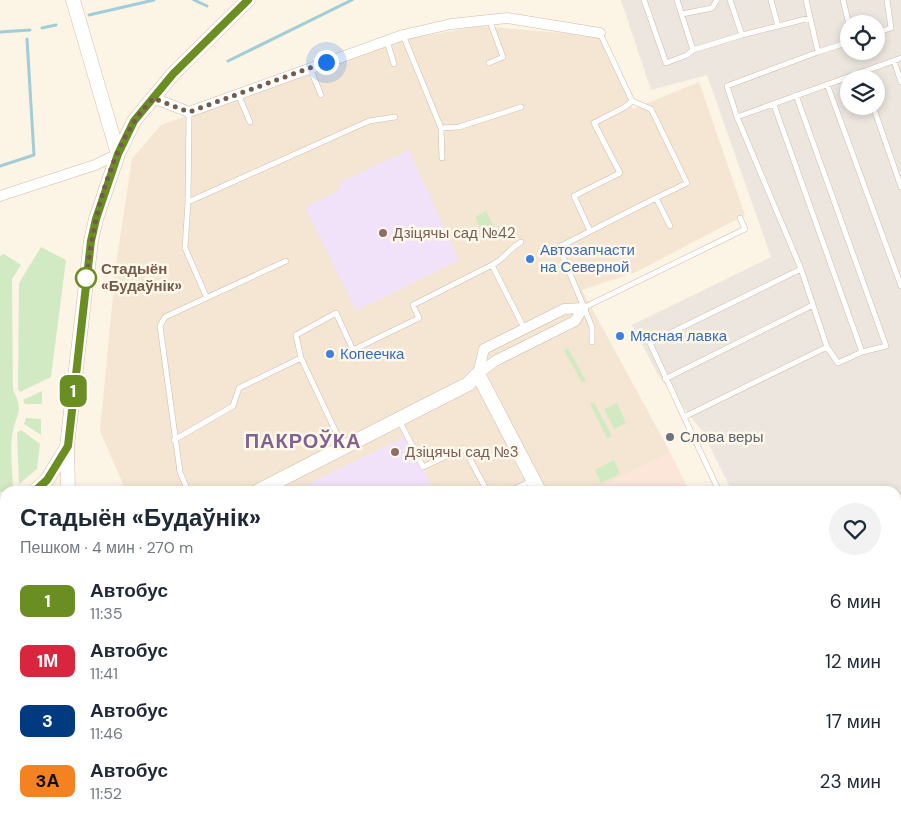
<!DOCTYPE html>
<html lang="ru">
<head>
<meta charset="utf-8">
<style>
	body { margin:0; font-family:"DM Sans",sans-serif; background:#f2f2f3; color:#1f2937; height:100vh; display:flex; flex-direction:column; font-size:19px; white-space:nowrap }
	* { box-sizing:border-box; margin:0 }
	p { font-size:16px; color:#747a83 }
	.icon { flex:none; width:28px; height:28px; fill:none; stroke:currentColor; stroke-width:2; stroke-linecap:round; stroke-linejoin:round }
	.map { position:relative; flex:1; overflow:hidden }
	.panel { position:absolute; left:0px; top:486px; width:901px; height:336px; display:flex; flex-direction:column; background:#fff; border-radius:15px 15px 0 0; box-shadow:0 2px 8px #0003 }
	.panel>* { flex:none }
	.badge { padding:0 10px; border-radius:8px; font-size:18px; line-height:32px }
	.fabs { position:absolute; left:840px; top:15px; display:grid; gap:10px }
	.fabs a { display:grid; place-items:center; width:45px; height:45px; border-radius:50%; background:#fff; box-shadow:0 2px 8px #0003; font-size:25px }
	.you { position:absolute; width:25px; height:25px; margin:-12px; border:4px solid #fff; border-radius:50%; background:#1a73e8; box-shadow:0 0 0 8px #1a73e833 }
	.map>.badge { position:absolute; translate:-50% -50%; box-shadow:0 0 0 2px #fff }
	.round { display:grid; place-items:center; flex:none; width:52px; height:52px; border-radius:26px; background:#f2f2f3 }
	.headline { display:flex; align-items:center; justify-content:space-between; height:85px; padding:0 20px }
	h1 { font-size:24px; font-weight:700; line-height:38px }
	ul { padding:0; list-style:none }
	li { display:flex; align-items:center; gap:15px; height:60px; padding:0 20px }
	li div { flex:1 }
	li b { display:block; font-size:19px }
	li em { font-style:normal }
	li .badge { min-width:55px; font-weight:700; text-align:center }
	.map>svg:first-child { display:block }
</style>
</head>
<body>
<div class="map">
<svg width="901" height="822" viewBox="0 0 901 822">
	<rect width="100%" height="100%" fill="#fcf4e5"/>
	<!-- residential -->
	<path fill="#f4e6d3" d="M479 26 598 36 633 109 699 82 745 215 636 272 582 290 670 452 593 491H126L100 431 116 265 132 159 161 125 395 41Z
		M0 667 5 677V818H77L79 822H0Z
		M131 818H423L414 822H133Z"/>
	<!-- commercial -->
	<path fill="#fce5d9" d="M670 452 689 491H593Z"/>
	<!-- industrial -->
	<path fill="#ece6df" fill-rule="evenodd" d="M621 0H901V580L896 583V491H732L702 431 658 375 632 325 771 257 707 75 651 90ZM849 24H876V51H849ZM849 79H876V106H849Z
		M901 588V822H725L723 818H896V591Z"/>
	<!-- education -->
	<path fill="#f1e2f9" d="M409 150 459 260 356 311 305 207 338 191 342 181Z
		M407 436 434 491 296 490Z
		M0 685 5 694V818H19L12 822H0Z
		M305 818H408L399 822H308Z"/>
	<!-- green -->
	<path fill="#d2eac3" d="M486 211 497 232 486 240 475 217Z
		M41 247 66 260 51 377 20 392 18 389 19 283Z
		M4 254 21 265 12 279 13 390C24 411 17 412 13 431 9 450 13 473 13 491L0 492V256Z
		M568 348 586 381 582 383 564 350Z
		M42 391V404H25L23 400Z
		M594 402 612 436 607 438 590 404Z
		M617 403 626 423 614 429 604 409Z
		M26 418 41 419V435L24 424Z
		M21 430 40 444 37 469 19 484 17 433Z
		M614 460 620 474 601 483 595 470Z
		M5 535V615L0 613V537Z"/>
	<g fill="none" stroke-linecap="round" stroke-linejoin="round">
		<!-- stream -->
		<path stroke="#a0cdd8" stroke-width="3" d="M194 0 207 6
			M89 15 154 0
			M42 28 56 25
			M0 32 30 30
			M228 61 352 0
			M0 166 34 155 27 39"/>
		<defs>
			<path id="lane" d="M644 0 666 63 687 55 693 50 742 35
				M677 0 693 50
				M730 0 742 35 810 18
				M771 0 778 26
				M843 0 849 25
				M682 14 712 8 717 0
				M600 33 632 101 651 109 687 183 656 198 670 226
				M876 33 891 28 887 0
				M403 35 441 128 442 158
				M387 41 394 64
				M818 52 849 42
				M894 61 901 82
				M489 63 503 57 489 19
				M310 68 321 95
				M827 84 901 286
				M238 94 250 122
				M774 105 862 352
				M873 106 901 187
				M189 112 188 202 185 248 206 296
				M737 117 901 58
				M441 128 459 127 521 107
				M188 202 369 121 395 117
				M590 231 574 196 620 173 594 123 625 107 632 101
				M492 265C506 258 507 250 521 242
				M801 269 813 305
				M583 308 745 229 740 218
				M592 342V327L559 247 656 198
				M665 379 813 305 827 347 838 363 862 352 886 346 796 95
				M684 417 650 343 801 269 737 117 727 86 818 52 806 0
				M399 420 423 467 464 448 487 491
				M174 440 233 406 239 388 301 358
				M343 447 301 358 296 335 336 313 353 350 419 318 413 305 492 265 524 328
				M188 491 180 472 160 326 165 317 286 261
				M511 491 533 480
				M719 491 684 417 827 347
				M896 753 901 760
				M0 755 5 765
				M31 818 33 822
				M220 818 223 822
				M288 818 290 822
				M463 818 466 822
				M525 818 527 822
				M638 818 641 822
				M270 822 280 818
				M485 822 492 818
				M552 822 561 818
				M667 822 675 818
				M744 822 753 818"/>
			<path id="street" d="M153 98 189 112 403 35 451 24 507 18 600 33
				M0 196 95 165 118 154
				M478 374 484 349 564 309 583 308
				M478 374 495 361 575 321 583 308"/>
			<path id="secondary" d="M73 0 118 154
				M35 491 47 480 66 449
				M68 491 67 446 91 241 96 219 118 154 134 121 173 74 248 0
				M258 491 468 384 478 374 539 491
				M0 523 5 518
				M896 587 901 584
				M0 624 5 626
				M109 818 111 822
				M703 818 706 822
				M434 822 442 818"/>
		</defs>
		<!-- lane casing -->
		<use href="#lane" stroke="#cebcab" stroke-width="6"/>
		<!-- street casing -->
		<use href="#street" stroke="#cebcab" stroke-width="11"/>
		<!-- secondary casing -->
		<use href="#secondary" stroke="#d3beab" stroke-width="15"/>
		<!-- lane -->
		<use href="#lane" stroke="#fff" stroke-width="5"/>
		<!-- street -->
		<use href="#street" stroke="#fff" stroke-width="10"/>
		<!-- secondary -->
		<use href="#secondary" stroke="#fff" stroke-width="14"/>
	</g>
	<g fill="none" stroke-linecap="round" stroke-linejoin="round">
		<defs>
			<path id="line" d="M35 491 47 480 68 446 91 241 96 219 118 154 134 121 173 74 248 0"/>
		</defs>
		<!-- line casing -->
		<use href="#line" stroke="#fff" stroke-width="11"/>
		<!-- line -->
		<use href="#line" stroke="#6b8e23" stroke-width="8"/>
		<!-- walk -->
		<path stroke="#755b4a" stroke-width="5" stroke-dasharray="0 9" d="M86 278V281C92 227 105 168 134 122 139 113 147 106 153 98L189 112 326 62"/>
	</g>
	<!-- markers -->
	<g fill="#8d6e63" stroke="#fff8eb" stroke-width="2">
		<circle cx="383" cy="233" r="5"/>
		<circle cx="395" cy="452" r="5"/>
	</g>
	<g fill="#3f7fe0" stroke="#fff8eb" stroke-width="2">
		<circle cx="530" cy="259" r="5"/>
		<circle cx="620" cy="336" r="5"/>
		<circle cx="330" cy="354" r="5"/>
	</g>
	<circle fill="#fff" stroke="#6b8e23" stroke-width="2.5" cx="86" cy="278" r="10"/>
	<circle fill="#6b7280" stroke="#fff8eb" stroke-width="2" cx="670" cy="437" r="5"/>
	<g text-anchor="middle" stroke-width="5" stroke-linejoin="round" paint-order="stroke">
		<!-- education labels -->
		<g font-size="15" fill="#785e54" stroke="#fff8eb" text-anchor="start">
			<text x="393" y="238">Дзіцячы сад №42</text>
			<text x="405" y="457">Дзіцячы сад №3</text>
		</g>
		<!-- shop labels -->
		<g font-size="15" fill="#366cbe" stroke="#fff8eb" text-anchor="start">
			<text x="540" y="255">Автозапчасти<tspan x="540" dy="17">на Северной</tspan></text>
			<text x="630" y="341">Мясная лавка</text>
			<text x="340" y="359">Копеечка</text>
		</g>
		<!-- stop labels -->
		<g font-size="15" font-weight="bold" fill="#755b4a" stroke="#fff8eb" text-anchor="start">
			<text x="101" y="274">Стадыён<tspan x="101" dy="17">«Будаўнік»</tspan></text>
		</g>
		<!-- worship labels -->
		<g font-size="15" fill="#5b616d" stroke="#fff8eb" text-anchor="start">
			<text x="680" y="442">Слова веры</text>
		</g>
		<!-- district labels -->
		<g font-size="20" font-weight="bold" letter-spacing="1" fill="#836292" stroke="#fff8eb">
			<text x="303" y="448">ПАКРОЎКА</text>
		</g>
	</g>
</svg>
<div class="fabs">
<a><svg class="icon" aria-label="locate" viewBox="0 0 24 24"><circle cx="12" cy="12" r="6"/><path d="M12 2v4M12 18v4M2 12h4M18 12h4"/></svg></a>
<a><svg class="icon" aria-label="layers" viewBox="0 0 24 24"><path d="M12 4l9 5-9 5-9-5zM3 14l9 5 9-5"/></svg></a>
</div>
<div class="you" style="left:326px;top:62px"></div>
<b class="badge" style="left:73px;top:391px;background:#6b8e23;color:#fff">1</b>
<section class="panel">
<div class="headline"><div><h1>Стадыён «Будаўнік»</h1><p>Пешком · 4 мин · 270 m</p></div><a class="round"><svg class="icon" aria-label="heart" viewBox="0 0 24 24"><path d="M12 20l-8-8c-3-5 5-10 8-4 3-6 11-1 8 4z"/></svg></a></div>
<ul>
<li><span class="badge" style="background:#6b8e23;color:#fff">1</span><div><b>Автобус</b><p>11:35</p></div><em>6 мин</em></li>
<li><span class="badge" style="background:#d7263d;color:#fff">1М</span><div><b>Автобус</b><p>11:41</p></div><em>12 мин</em></li>
<li><span class="badge" style="background:#003b80;color:#fff">3</span><div><b>Автобус</b><p>11:46</p></div><em>17 мин</em></li>
<li><span class="badge" style="background:#f58220;color:#111">3А</span><div><b>Автобус</b><p>11:52</p></div><em>23 мин</em></li>
</ul>
</section>
</div>
</body>
</html>
